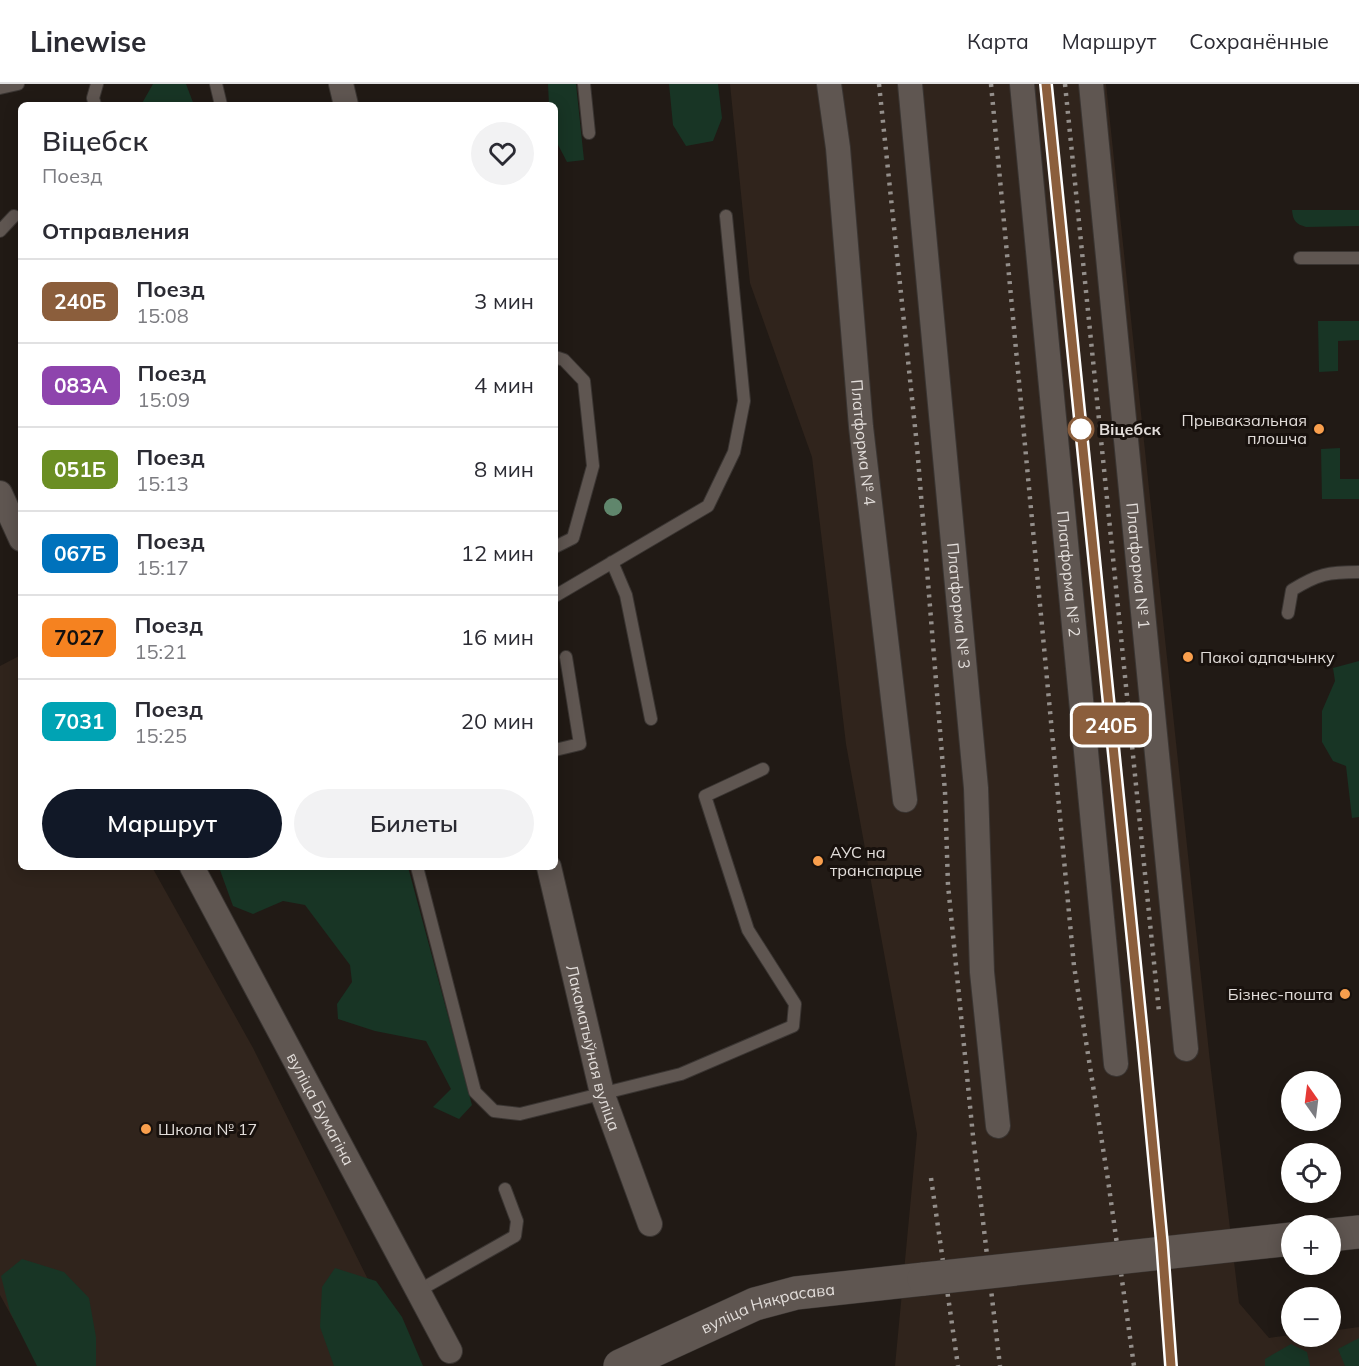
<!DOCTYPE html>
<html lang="ru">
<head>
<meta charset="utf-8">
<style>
	body { margin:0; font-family:Mulish,sans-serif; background:#f2f2f3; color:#2b2b33; height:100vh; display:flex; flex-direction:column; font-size:22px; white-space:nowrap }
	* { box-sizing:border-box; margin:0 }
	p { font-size:20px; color:#7c7c81 }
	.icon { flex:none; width:33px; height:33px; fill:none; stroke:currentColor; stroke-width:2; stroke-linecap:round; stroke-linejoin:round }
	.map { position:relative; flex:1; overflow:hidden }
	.side { position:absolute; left:18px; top:18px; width:540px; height:768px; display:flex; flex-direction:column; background:#fff; border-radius:9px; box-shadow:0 3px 15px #0003 }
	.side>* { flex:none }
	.badge { padding:0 12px; border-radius:9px; font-size:21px; line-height:39px }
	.needle { width:39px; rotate:346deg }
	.controls { position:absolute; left:1281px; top:987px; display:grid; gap:12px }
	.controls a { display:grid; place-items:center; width:60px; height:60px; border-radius:50%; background:#fff; box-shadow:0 3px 15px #0003; font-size:30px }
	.map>.badge { position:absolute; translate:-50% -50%; box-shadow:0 0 0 3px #fff }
	h2 { padding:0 24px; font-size:22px; line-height:54px }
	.round { display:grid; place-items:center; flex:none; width:63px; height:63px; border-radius:32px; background:#f2f2f3 }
	.summary { display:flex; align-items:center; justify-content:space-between; height:102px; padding:0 24px }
	h1 { font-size:28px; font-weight:600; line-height:45px }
	.action { display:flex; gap:12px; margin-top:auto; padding:12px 24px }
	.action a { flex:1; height:69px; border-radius:36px; background:#111827; color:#fff; font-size:24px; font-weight:600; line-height:69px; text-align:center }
	.action a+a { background:#f2f2f3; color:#2b2b33 }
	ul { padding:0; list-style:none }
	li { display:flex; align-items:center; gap:18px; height:84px; padding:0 24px; border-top:2px solid #e1e1e2 }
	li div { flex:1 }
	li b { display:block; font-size:22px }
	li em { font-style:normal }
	li .badge { min-width:66px; font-weight:700; text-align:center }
	header { display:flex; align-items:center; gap:36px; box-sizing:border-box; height:84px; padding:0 30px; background:#fff; border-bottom:2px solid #e1e1e2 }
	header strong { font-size:28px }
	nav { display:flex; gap:33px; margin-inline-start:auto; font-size:21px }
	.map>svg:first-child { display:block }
</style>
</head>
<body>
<header>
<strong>Linewise</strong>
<nav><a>Карта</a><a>Маршрут</a><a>Сохранённые</a></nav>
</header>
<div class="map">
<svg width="1359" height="1282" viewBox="0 0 1359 1282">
	<rect width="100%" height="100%" fill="#211a15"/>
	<!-- built -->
	<path fill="#30241c" d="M730 0H1106L1210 978 1239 1219 1269 1254 1291 1251 1330 1252 1331 1247 1359 1243V1282H895L917 1050 846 660 812 373 750 199Z
		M21 571V783H152L253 964 411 1282H39L0 1211V582Z"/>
	<!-- green -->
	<path fill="#183525" d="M153 0H186L194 21H141Z
		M548 0H576L584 76 567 78 555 55V21H549Z
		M669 0H718L722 34 713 57 686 62 673 41Z
		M1292 126H1359V142L1306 143C1296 140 1293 137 1292 126Z
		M1318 237H1359V256L1338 257V287L1319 288Z
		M1340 364V395H1359V415H1322L1321 365Z
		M1359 577V733L1352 734 1346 682 1333 677 1322 658V627L1335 597 1333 584Z
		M222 783H408L472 1021 459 1035 433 1023 451 1005 426 957 375 947 338 935 337 920 352 898 350 881 305 821 283 817 253 830 233 822 220 786Z
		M22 1175 64 1188 89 1214 96 1253V1282H37L10 1228 1 1192Z
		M335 1184 376 1197 402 1233 423 1282H334L320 1243 322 1203Z
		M1359 1254V1282H1345L1338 1265Z
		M1291 1260 1307 1268 1310 1282H1265V1275Z"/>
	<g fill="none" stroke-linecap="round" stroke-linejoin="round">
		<defs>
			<path id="lane" d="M216 0 221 21
				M584 0 589 49
				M0 4 18 0
				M95 21 93 14 97 0
				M0 147 14 132
				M1300 174H1359
				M555 273 564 276 584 297 593 382 573 454 555 463
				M612 478 626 511 651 635
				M555 512 708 422 734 368 744 317 726 132
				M1288 529 1292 506C1318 490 1328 488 1359 488
				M555 666 580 660 566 573
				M417 783 475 1008 494 1027 520 1030 681 990 793 942 795 920 748 846 705 712 763 685
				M418 1207 515 1152 517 1137 505 1105"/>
			<g id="street">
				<path d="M341 0 346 21"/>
				<path id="s1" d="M829 0 838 64 861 343 905 716"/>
				<path id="s2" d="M910 0 976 704 982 888 998 1042"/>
				<path id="s3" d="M1022 0 1116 980"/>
				<path id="s4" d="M1091 0 1186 965"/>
				<path d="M0 409 21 455"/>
				<path id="s5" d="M192 783 450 1267"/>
				<path id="s6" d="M549 783 602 1009 650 1140"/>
			</g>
			<g id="secondary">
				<path d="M1330 1151 1359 1148"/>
				<path id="s7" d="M620 1282 755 1220 796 1209 924 1195"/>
			</g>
		</defs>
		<!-- lane casing -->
		<use href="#lane" stroke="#3a3532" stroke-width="14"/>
		<!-- street casing -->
		<use href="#street" stroke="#3a3532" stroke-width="26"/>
		<!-- secondary casing -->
		<use href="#secondary" stroke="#3a3532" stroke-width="34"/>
		<!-- lane -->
		<use href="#lane" stroke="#5f5651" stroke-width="12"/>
		<!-- street -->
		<use href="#street" stroke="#5f5651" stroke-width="24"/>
		<!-- secondary -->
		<use href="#secondary" stroke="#5f5651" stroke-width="33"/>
		<!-- rail -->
		<path stroke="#948f8b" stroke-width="4.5" stroke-dasharray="3 6" stroke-linecap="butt" d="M879 0 917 362 945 708 948 801 973 1052 1000 1282
			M991 0 1074 882 1108 1096 1134 1282
			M1046 0 1143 958 1162 1159 1171 1282
			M1065 0 1159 928
			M931 1094 958 1282"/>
		<defs>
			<path id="secondary-bridge" d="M924 1195 1292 1155"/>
		</defs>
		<!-- secondary-bridge casing -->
		<use href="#secondary-bridge" stroke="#3a3532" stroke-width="34" stroke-linecap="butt"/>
		<!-- secondary-bridge -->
		<use href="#secondary-bridge" stroke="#5f5651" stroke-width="33"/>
	</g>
	<!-- trees -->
	<circle fill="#60866c" cx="613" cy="423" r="9"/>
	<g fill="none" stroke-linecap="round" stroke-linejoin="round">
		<defs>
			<path id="line" d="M1046 0 1143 958 1162 1159 1171 1282"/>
		</defs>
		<!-- line casing -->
		<use href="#line" stroke="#fff" stroke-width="14"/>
		<!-- line -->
		<use href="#line" stroke="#8b5e3c" stroke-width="9"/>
	</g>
	<!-- markers -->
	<circle fill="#fff" stroke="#8b5e3c" stroke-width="3" cx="1081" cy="345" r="12"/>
	<g fill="#f99f4d" stroke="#18110d" stroke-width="2">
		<circle cx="1319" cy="345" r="6"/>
		<circle cx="1188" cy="573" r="6"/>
		<circle cx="818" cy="777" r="6"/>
		<circle cx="1345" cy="910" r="6"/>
		<circle cx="146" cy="1045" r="6"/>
	</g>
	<g text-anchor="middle" stroke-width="6" stroke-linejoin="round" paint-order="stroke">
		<!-- poi labels -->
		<g font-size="16" fill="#e2ddda" stroke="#18110d" text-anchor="start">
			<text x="1307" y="342" text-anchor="end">Прывакзальная<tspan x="1307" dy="18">плошча</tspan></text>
			<text x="1200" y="579">Пакоі адпачынку</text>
			<text x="830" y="774">АУС на<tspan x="830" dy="18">транспарце</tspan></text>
			<text x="1333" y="916" text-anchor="end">Бізнес-пошта</text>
			<text x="158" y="1051">Школа № 17</text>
		</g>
		<!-- stop labels -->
		<g font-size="16" font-weight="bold" fill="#e2ddda" stroke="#18110d" text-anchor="start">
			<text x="1099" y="351">Віцебск</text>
		</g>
		<!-- street labels -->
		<g font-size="16" fill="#e2ddda" stroke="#18110d">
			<text dy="6" stroke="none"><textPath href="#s1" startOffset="360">Платформа № 4</textPath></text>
			<text dy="6" stroke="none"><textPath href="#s4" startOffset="484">Платформа № 1</textPath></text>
			<text dy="6" stroke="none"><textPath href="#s3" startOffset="492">Платформа № 2</textPath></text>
			<text dy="6" stroke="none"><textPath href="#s2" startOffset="524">Платформа № 3</textPath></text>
			<text dy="6" stroke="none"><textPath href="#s6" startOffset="186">Лакаматыўная вуліца</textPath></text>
			<text dy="6" stroke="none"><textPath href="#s5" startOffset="274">вуліца Бумагіна</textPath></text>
			<text dy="6" stroke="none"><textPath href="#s7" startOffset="160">вуліца Някрасава</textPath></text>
		</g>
	</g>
</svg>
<div class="controls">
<a><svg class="needle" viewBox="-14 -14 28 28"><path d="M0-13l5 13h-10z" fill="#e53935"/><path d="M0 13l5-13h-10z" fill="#7c7c81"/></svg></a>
<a><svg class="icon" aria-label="locate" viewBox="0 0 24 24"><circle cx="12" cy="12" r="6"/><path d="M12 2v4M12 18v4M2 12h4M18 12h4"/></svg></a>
<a>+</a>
<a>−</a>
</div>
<b class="badge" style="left:1111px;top:641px;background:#8b5e3c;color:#fff">240Б</b>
<section class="side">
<div class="summary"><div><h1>Віцебск</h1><p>Поезд</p></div><a class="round"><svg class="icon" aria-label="heart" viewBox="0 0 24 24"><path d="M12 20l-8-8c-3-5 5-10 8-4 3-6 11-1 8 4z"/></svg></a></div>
<h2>Отправления</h2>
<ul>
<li><span class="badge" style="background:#8b5e3c;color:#fff">240Б</span><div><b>Поезд</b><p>15:08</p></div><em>3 мин</em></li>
<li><span class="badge" style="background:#8e44ad;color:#fff">083А</span><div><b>Поезд</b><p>15:09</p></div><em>4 мин</em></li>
<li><span class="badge" style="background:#6b8e23;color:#fff">051Б</span><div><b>Поезд</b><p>15:13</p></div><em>8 мин</em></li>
<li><span class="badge" style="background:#0072bc;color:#fff">067Б</span><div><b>Поезд</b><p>15:17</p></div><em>12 мин</em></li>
<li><span class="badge" style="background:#f58220;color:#111">7027</span><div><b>Поезд</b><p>15:21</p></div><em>16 мин</em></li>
<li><span class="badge" style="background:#00a3b4;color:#fff">7031</span><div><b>Поезд</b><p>15:25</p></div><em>20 мин</em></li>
</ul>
<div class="action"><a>Маршрут</a><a>Билеты</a></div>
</section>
</div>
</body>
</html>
